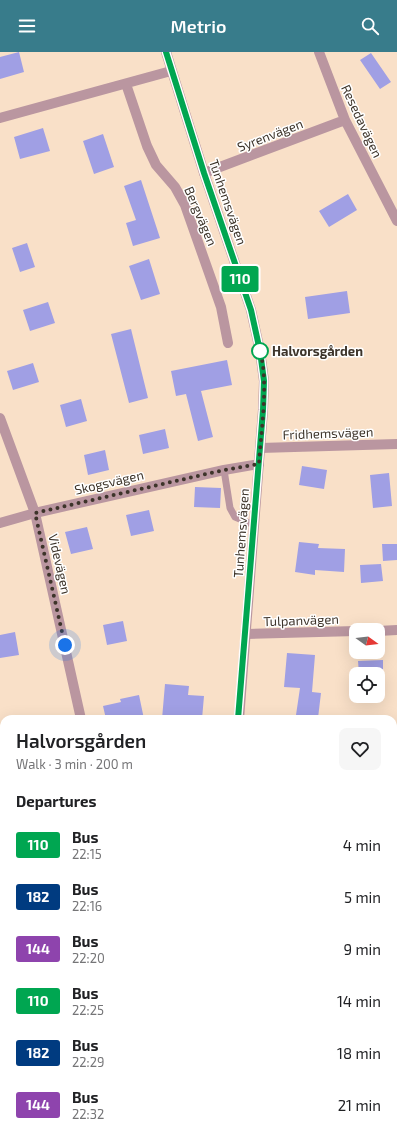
<!DOCTYPE html>
<html lang="en">
<head>
<meta charset="utf-8">
<style>
	body { margin:0; font-family:"Exo 2",sans-serif; background:#f6f6f6; color:#202124; height:100vh; display:flex; flex-direction:column; font-size:15px; white-space:nowrap }
	* { box-sizing:border-box; margin:0 }
	p { font-size:13px; color:#757577 }
	.icon { flex:none; width:22px; height:22px; fill:none; stroke:currentColor; stroke-width:2; stroke-linecap:round; stroke-linejoin:round }
	.map { position:relative; flex:1; overflow:hidden }
	.panel { position:absolute; left:0px; top:663px; width:397px; height:424px; display:flex; flex-direction:column; background:#fff; border-radius:12px 12px 0 0; box-shadow:0 4px 16px #0002 }
	.panel>* { flex:none }
	.badge { padding:0 8px; border-radius:3px; font-size:14px; line-height:26px }
	.needle { width:26px; rotate:105deg }
	.tools { position:absolute; left:349px; top:571px; display:grid; gap:8px }
	.tools a { display:grid; place-items:center; width:36px; height:36px; border-radius:8px; background:#fff; box-shadow:0 4px 16px #0002; font-size:20px }
	.you { position:absolute; width:20px; height:20px; margin:-10px; border:3px solid #fff; border-radius:50%; background:#1a73e8; box-shadow:0 0 0 6px #1a73e833 }
	.map>.badge { position:absolute; translate:-50% -50%; box-shadow:0 0 0 2px #fff }
	h2 { padding:0 16px; font-size:15px; line-height:36px }
	.round { display:grid; place-items:center; flex:none; width:42px; height:42px; border-radius:8px; background:#f6f6f6 }
	.summary { display:flex; align-items:center; justify-content:space-between; height:68px; padding:0 16px }
	h1 { font-size:19px; font-weight:600; line-height:30px }
	ul { padding:0; list-style:none }
	li { display:flex; align-items:center; gap:12px; height:52px; padding:0 16px }
	li div { flex:1 }
	li b { display:block; font-size:15px }
	li em { font-style:normal }
	li .badge { min-width:44px; font-weight:700; text-align:center }
	header { display:flex; justify-content:space-between; align-items:center; height:52px; padding:0 16px; background:#387c8b; color:#fff; font-size:18px; font-weight:600 }
	.map>svg:first-child { display:block }
</style>
</head>
<body>
<header><svg class="icon" aria-label="menu" viewBox="0 0 24 24"><path d="M4 6h16M4 12h16M4 18h16"/></svg>Metrio<svg class="icon" aria-label="search" viewBox="0 0 24 24"><circle cx="10" cy="10" r="6"/><path d="M15 15l6 6"/></svg></header>
<div class="map">
<svg width="397" height="1087" viewBox="0 0 397 1087">
	<rect width="100%" height="100%" fill="#f9e0c8"/>
	<!-- building -->
	<path fill="#a09fe4" d="M19 0 24 20 0 27V5Z
		M371 1 391 30 380 37 360 8Z
		M43 76 50 99 20 107 14 85Z
		M103 82 114 115 94 122 83 89Z
		M141 128 160 186 133 194 126 171 136 168 124 134Z
		M348 142 357 158 329 175 319 159Z
		M27 191 35 215 20 220 12 196Z
		M149 207 160 242 141 248 129 214Z
		M347 239 350 261 308 267 305 245Z
		M48 250 55 271 30 279 23 258Z
		M131 277 148 346 129 351 111 282Z
		M227 308 232 333 201 339 213 385 198 389 186 342 176 344 171 319Z
		M33 311 39 330 13 338 7 319Z
		M81 347 87 369 66 375 60 353Z
		M165 377 169 396 143 402 139 383Z
		M105 398 109 418 88 423 84 403Z
		M302 414 327 418 324 437 299 433Z
		M389 421 392 454 373 456 370 423Z
		M195 435 221 436 220 456 194 455Z
		M149 458 154 479 131 484 126 463Z
		M87 475 93 497 71 502 65 480Z
		M299 490 319 492 318 496 345 497 344 520 315 518V523L295 520Z
		M382 492H397V508L383 509Z
		M381 512 383 529 361 531 360 513Z
		M123 569 127 589 107 593 103 573Z
		M15 580 19 603 0 606V583Z
		M287 601 315 603 312 640 321 641 318 666 296 663 300 636 284 635Z
		M383 608V622H359L358 609Z
		M165 632 189 634 188 643 204 644 202 667H162Z
		M139 643 144 667H106L103 654 121 650 120 647Z"/>
	<g fill="none" stroke-linecap="round" stroke-linejoin="round">
		<!-- path -->
		<path stroke="#aa9886" stroke-width="2.5" stroke-dasharray="3 3" stroke-linecap="butt" d="M0 858 4 856"/>
		<!-- service -->
		<path stroke="#ba96a0" stroke-width="7" d="M224 418 230 456 235 465 254 473"/>
		<!-- minor -->
		<path stroke="#ba96a0" stroke-width="10" d="M319 0 345 68 397 169
			M126 32 147 94 156 113 175 135 185 153 221 255 228 291
			M0 66 171 19
			M204 121 345 68
			M0 366 35 461 81 667
			M260 396 397 392
			M0 471 35 461 224 418 259 412
			M378 579 397 578
			M246 582 356 579
			M0 745 4 746
			M393 788H397
			M393 850 397 953"/>
		<!-- tertiary -->
		<path stroke="#ba96a0" stroke-width="10" d="M166 0 204 121 251 258 260 299 264 329 263 358 239 667
			M230 1083V1087"/>
	</g>
	<g fill="none" stroke-linecap="round" stroke-linejoin="round">
		<defs>
			<path id="line" d="M166 0 204 121 251 258 260 299 264 329 263 358 238 667"/>
		</defs>
		<!-- line casing -->
		<use href="#line" stroke="#fff" stroke-width="9"/>
		<!-- line -->
		<use href="#line" stroke="#00a651" stroke-width="6"/>
		<!-- walk -->
		<path stroke="#3d342a" stroke-width="4" stroke-dasharray="0 7.2" d="M65 593 35 461 224 418 259 412C261 378 269 331 260 299"/>
	</g>
	<!-- markers -->
	<circle fill="#fff" stroke="#00a651" stroke-width="2" cx="260" cy="299" r="8"/>
	<g text-anchor="middle" stroke-width="3" stroke-linejoin="round" paint-order="stroke">
		<!-- street labels -->
		<g font-size="13" fill="#3d342a" stroke="#fff">
			<text transform="translate(362 69) rotate(65)" y="5">Resedavägen</text>
			<text transform="translate(270 83) rotate(-21)" y="5">Syrenvägen</text>
			<text transform="translate(228 150) rotate(71)" y="5">Tunhemsvägen</text>
			<text transform="translate(201 164) rotate(67)" y="5">Bergvägen</text>
			<text transform="translate(328 381) rotate(-2)" y="5">Fridhemsvägen</text>
			<text transform="translate(109 430) rotate(-13)" y="5">Skogsvägen</text>
			<text transform="translate(241 481) rotate(-86)" y="5">Tunhemsvägen</text>
			<text transform="translate(60 512) rotate(77)" y="5">Videvägen</text>
			<text transform="translate(301 568) rotate(-2)" y="5">Tulpanvägen</text>
		</g>
		<!-- stop labels -->
		<g font-size="13" font-weight="bold" fill="#3d342a" stroke="#fff" text-anchor="start">
			<text x="272" y="304">Halvorsgården</text>
		</g>
	</g>
</svg>
<div class="tools">
<a><svg class="needle" viewBox="-14 -14 28 28"><path d="M0-13l5 13h-10z" fill="#e53935"/><path d="M0 13l5-13h-10z" fill="#757577"/></svg></a>
<a><svg class="icon" aria-label="locate" viewBox="0 0 24 24"><circle cx="12" cy="12" r="6"/><path d="M12 2v4M12 18v4M2 12h4M18 12h4"/></svg></a>
</div>
<div class="you" style="left:65px;top:593px"></div>
<b class="badge" style="left:240px;top:227px;background:#00a651;color:#fff">110</b>
<section class="panel">
<div class="summary"><div><h1>Halvorsgården</h1><p>Walk · 3 min · 200 m</p></div><a class="round"><svg class="icon" aria-label="heart" viewBox="0 0 24 24"><path d="M12 20l-8-8c-3-5 5-10 8-4 3-6 11-1 8 4z"/></svg></a></div>
<h2>Departures</h2>
<ul>
<li><span class="badge" style="background:#00a651;color:#fff">110</span><div><b>Bus</b><p>22:15</p></div><em>4 min</em></li>
<li><span class="badge" style="background:#003b80;color:#fff">182</span><div><b>Bus</b><p>22:16</p></div><em>5 min</em></li>
<li><span class="badge" style="background:#8e44ad;color:#fff">144</span><div><b>Bus</b><p>22:20</p></div><em>9 min</em></li>
<li><span class="badge" style="background:#00a651;color:#fff">110</span><div><b>Bus</b><p>22:25</p></div><em>14 min</em></li>
<li><span class="badge" style="background:#003b80;color:#fff">182</span><div><b>Bus</b><p>22:29</p></div><em>18 min</em></li>
<li><span class="badge" style="background:#8e44ad;color:#fff">144</span><div><b>Bus</b><p>22:32</p></div><em>21 min</em></li>
</ul>
</section>
</div>
</body>
</html>
